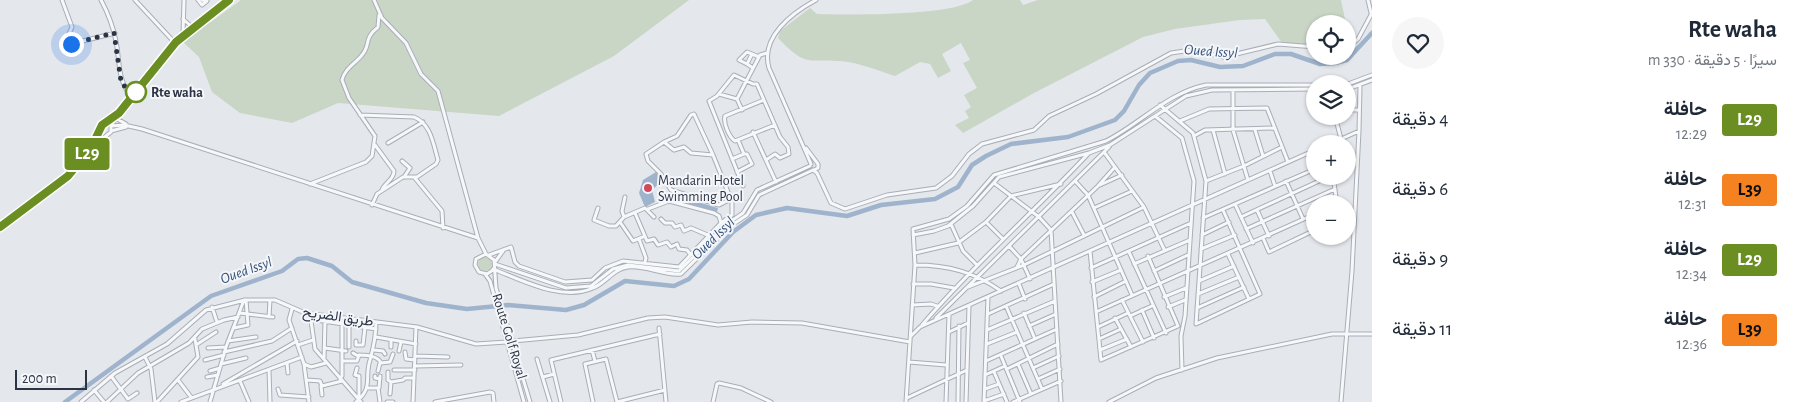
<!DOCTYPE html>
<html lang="ar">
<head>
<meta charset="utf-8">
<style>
	body { margin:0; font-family:"Alegreya Sans",Vazirmatn,sans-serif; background:#f6f6f7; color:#1f2937; direction:rtl; height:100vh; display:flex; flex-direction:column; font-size:19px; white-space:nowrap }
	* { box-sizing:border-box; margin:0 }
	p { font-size:16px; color:#747a83 }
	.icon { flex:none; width:28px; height:28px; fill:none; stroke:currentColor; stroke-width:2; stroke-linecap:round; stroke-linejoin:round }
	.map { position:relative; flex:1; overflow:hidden; direction:ltr }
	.sheet { display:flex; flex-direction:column; background:#fff; width:425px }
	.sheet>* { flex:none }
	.badge { padding:0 10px; border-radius:4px; font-size:18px; line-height:32px }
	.buttons { position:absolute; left:1306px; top:15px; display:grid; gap:10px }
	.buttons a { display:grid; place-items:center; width:50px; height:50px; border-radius:50%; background:#fff; box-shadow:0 1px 4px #0004; font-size:25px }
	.scale { position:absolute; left:15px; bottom:12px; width:72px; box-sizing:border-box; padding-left:5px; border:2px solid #2b3445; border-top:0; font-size:14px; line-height:18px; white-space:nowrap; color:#2b3445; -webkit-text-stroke:4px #f4f6f9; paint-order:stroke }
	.you { position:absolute; width:25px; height:25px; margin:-12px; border:4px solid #fff; border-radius:50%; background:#1a73e8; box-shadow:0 0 0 8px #1a73e833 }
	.map>.badge { position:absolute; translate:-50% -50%; box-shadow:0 0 0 2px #fff }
	.round { display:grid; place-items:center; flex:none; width:52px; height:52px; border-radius:26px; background:#f6f6f7 }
	.summary { display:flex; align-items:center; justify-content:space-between; height:85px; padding:0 20px }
	h1 { font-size:24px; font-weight:700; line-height:38px }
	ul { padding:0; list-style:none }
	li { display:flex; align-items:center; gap:15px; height:70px; padding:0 20px }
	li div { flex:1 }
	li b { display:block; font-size:19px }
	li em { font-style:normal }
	li .badge { min-width:55px; font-weight:700; text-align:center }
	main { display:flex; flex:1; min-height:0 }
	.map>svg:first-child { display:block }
</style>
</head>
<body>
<main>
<section class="sheet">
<div class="summary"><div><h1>Rte waha</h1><p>سيرًا · 5 دقيقة · 330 m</p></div><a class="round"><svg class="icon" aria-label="heart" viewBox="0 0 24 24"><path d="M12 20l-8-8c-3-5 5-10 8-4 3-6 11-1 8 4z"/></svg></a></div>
<ul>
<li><span class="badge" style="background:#6b8e23;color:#fff">L29</span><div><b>حافلة</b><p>12:29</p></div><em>4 دقيقة</em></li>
<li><span class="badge" style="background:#f58220;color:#111">L39</span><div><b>حافلة</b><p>12:31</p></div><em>6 دقيقة</em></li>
<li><span class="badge" style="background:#6b8e23;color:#fff">L29</span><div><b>حافلة</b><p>12:34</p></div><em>9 دقيقة</em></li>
<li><span class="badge" style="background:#f58220;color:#111">L39</span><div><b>حافلة</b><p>12:36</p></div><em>11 دقيقة</em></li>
</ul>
</section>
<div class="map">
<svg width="1372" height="402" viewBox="0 0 1372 402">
	<rect width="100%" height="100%" fill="#e4e7ec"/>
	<!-- green -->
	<path fill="#c9d6c5" d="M241 0H689L614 56 499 116 338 103 292 123 240 113 212 92 199 57 183 42Z
		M973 0H1020L1023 5 1038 0H1341L1346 24H1315V47L1282 43 1265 19 1240 20 1175 29 1143 37 1034 93 963 133 955 125 969 118 965 111 971 107 964 95 977 88 963 63 970 60 961 43 942 54 951 71 938 78 930 64 920 62 895 76C879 71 855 61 839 61 805 60 804 65 778 38L780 31 810 8 817 14C846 15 953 16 973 0Z
		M478 264a7 7 0 1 1 14 0a7 7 0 1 1-14 0Z"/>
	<!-- water -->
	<path fill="#9fb4cc" d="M656 172 662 181 652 190 655 202 645 207 639 193 643 180Z
		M667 193 718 208 717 212 666 197 669 196Z"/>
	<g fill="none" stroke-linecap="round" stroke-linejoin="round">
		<!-- river -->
		<path stroke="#9fb4cc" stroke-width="4.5" d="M65 402 211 296 282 271 298 259 307 258 332 266 352 282 426 303 467 309 508 305 566 310 584 305 625 281 674 286 689 279 733 232 756 215 787 208 847 216 881 205 935 199 958 187 972 165 986 156 1011 144 1068 137 1115 120 1124 111 1139 85 1150 73 1178 61 1191 60 1220 67 1243 66 1275 54H1291L1320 64 1335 63 1347 60 1372 33"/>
		<defs>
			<path id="minor" d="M62 0 72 27 68 36 71 44 115 33
				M101 0C108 13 113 26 116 41 120 61 117 81 132 97
				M135 0 175 43
				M198 0 202 5 207 1 202 0
				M374 0 382 18 406 43 421 74 438 91 478 238 486 254
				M1368 0 1371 13
				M183 19 192 27
				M183 34 184 0
				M1348 47 1358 39 1372 13
				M747 64 739 60 747 52 752 54
				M753 68 747 64 752 54 759 57
				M1348 84 1372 75
				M1348 89 1372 80
				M1233 90V130L1248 180
				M719 94 737 99
				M764 100 725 116C723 123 729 137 735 141L775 125
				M1160 105 1193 133 1206 181 1196 324 1260 294 1223 210
				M742 110 737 99 760 55 767 53
				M1348 110H1358
				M119 115V120L126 124
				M360 115 414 117C431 124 433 143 438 160L436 164 417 177H403L377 194 372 205
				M1155 116 1182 138 1194 181 1185 316 1181 336 1182 370
				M1335 116 1341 139
				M1180 121 1209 109 1267 108 1288 162
				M111 126 124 125 142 129 478 238
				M1213 130 1225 174
				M1255 130 1263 156
				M111 131 126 127
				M753 132 776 182
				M1194 136 1205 130 1275 128
				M664 142 677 136 691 115 694 114 713 155
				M388 143 423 122
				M1330 144 1359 131 1360 86
				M375 145 394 171C394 180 385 182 382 190
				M91 148 111 132V126L119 113 176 42 229 0
				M806 148 818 164V168L814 170
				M1104 152 1144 207 1164 249
				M732 159 744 154
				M402 161 410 168 404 177
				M811 164 769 68C760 37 792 13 816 0
				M813 170 817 173 831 203 845 209 887 195 936 188 952 176 969 154 982 144 1034 130 1049 116 1096 94 1171 53 1192 50 1224 57 1278 44 1315 47
				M1270 171 1275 186
				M737 172 752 164 747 154H744L738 140
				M1333 176 1337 204
				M414 177 442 211 443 228
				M1075 181 1088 195 1132 295
				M1206 181 1244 166 1282 147
				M1286 181 1303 219
				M994 183 1039 217 1051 230 1061 402
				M310 184 366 162 372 156 375 136 349 98 342 80C345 68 355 64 362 55 371 45 363 39 378 27L379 15
				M1100 185 1122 175
				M743 186 709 101 717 96 734 75 753 84H757L780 137 788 147 789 154 780 158 775 154 766 160
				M625 197 622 211 624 217 645 208 654 217
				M1235 204 1253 243
				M598 208 594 220 609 226H616L624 217
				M1094 208 1132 191
				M648 209 669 201 714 213 719 216 721 223
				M1257 210 1269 236
				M1072 212 1084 235
				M635 213 647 241 654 239 658 245 667 242 671 247 677 244 679 249 687 250 690 254
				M1241 217 1330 176
				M1203 218 1315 169
				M661 219 665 223H672L675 227 681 225 684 231 691 228 710 236
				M620 222 633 241 645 236
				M986 222 1003 239
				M951 224 963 251 976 264
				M0 227 63 181 91 148 102 126 117 115
				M1246 229 1335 189
				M913 235 934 231 948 226 973 206 999 177 1089 153 1110 145 1186 96 1212 90 1315 89
				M1202 235 1229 222
				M1263 238 1269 252 1315 230
				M639 239 646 258 645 262
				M1009 246 1021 259 1030 279
				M1201 249 1235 235
				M1090 251 1101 360 1178 326 1148 256
				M1129 252 1166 333
				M915 253 958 243 986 222 1011 196 1061 184
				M1228 254 1249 299
				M489 255 511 247 515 262 519 266 565 282 592 280 605 268 623 261 679 267 721 223 732 215V202L713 155 691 153 684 147 674 150 664 142 646 154 648 161 661 174 671 190 719 205 729 200
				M495 262 503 251
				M495 264 566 288 591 286 613 269 628 265 679 271 727 224 743 213 757 190 810 166
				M1134 264 1190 240
				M915 265C948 265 974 272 1001 291
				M1017 267 1021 259 1098 186 1115 167
				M1091 268 1191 223
				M493 269C522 280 562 302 593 288 606 283 613 269 628 267 646 265 664 276 681 274L729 227 747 215 759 195 813 170
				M493 270 487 274 479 272 475 265 476 259 486 254 494 260 496 288 530 402
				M1154 271 1188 255
				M485 274 490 281 524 402
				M1199 281 1234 266
				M1092 282 1121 270
				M913 284H931L954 288
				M1019 284 1025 299
				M968 287 1024 265 1144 207
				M1198 294 1239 277
				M1094 297 1126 281
				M1164 297 1186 288
				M1122 300 1143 342
				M912 305 931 304 937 306
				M1006 306 1042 389
				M212 307 217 322
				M1168 307 1185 300
				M1197 308 1244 287
				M292 309 289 320 304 364 309 402
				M1142 310 1154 338
				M1096 312 1315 214
				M240 313 273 317
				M1024 313 1035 339
				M310 314 315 349 361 402
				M988 314 1054 284
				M1130 316 1152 306
				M269 317 270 300
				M936 318 1109 147
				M1115 318 1131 347
				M310 319 376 329
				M922 325C974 264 1034 212 1088 154
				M1029 326 1056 314
				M1098 327 1128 313
				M234 328 248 325 246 300
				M659 328 666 402
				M987 330 1055 301
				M949 332 968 323
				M911 336 920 327 1315 150
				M376 337 416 344
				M1099 339 1121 329
				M228 341 256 337
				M356 341V345H363L365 327
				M513 341 578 335 648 318 665 317 718 325 752 322 802 323 910 342
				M987 344 1017 332
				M196 345 216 332
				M298 345 313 340
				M349 347V325
				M391 347V340
				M208 348 226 347
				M325 348 346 351
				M374 350 383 351 385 354
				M592 350 595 361
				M1100 350 1127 339
				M399 351 401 342
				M224 352 272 341 292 328
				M405 352 406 359 415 360
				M353 353 358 356
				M415 356 448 357
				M1001 356 1020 402
				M145 357 151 369 155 402
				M324 359 325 321
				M537 359 550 402
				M205 360 224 355
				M342 361H357L359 355C367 355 378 356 381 363L390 362 393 354
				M986 361 1057 329
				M909 362 946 365
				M287 363 288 373
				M221 364 246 358
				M304 364 311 367 326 363
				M1018 364 1031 394
				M415 366 461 365
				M357 368 355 375 359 376V399
				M1033 368 1059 356
				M1007 369 1058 344
				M269 370 270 402
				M394 370H415
				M210 371 220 368
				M378 371 380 363
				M388 372V380L391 382
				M994 372 1007 402
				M985 375 1005 366
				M111 376 128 399 137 393
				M375 376V378L380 379
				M207 377 218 375
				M543 377 554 374
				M340 379 342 376V323
				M1038 379 1060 369
				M178 380 191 397
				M307 380 320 381 322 386 342 381
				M240 381 249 402
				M223 384 297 341
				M321 386 322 395
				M368 388H379L380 376
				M378 388 380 402
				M278 389 280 395 309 397
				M985 389 999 384
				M94 390 104 402
				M390 394 391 382 403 380 405 378H414
				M907 398 967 370
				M984 401 1004 394
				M81 402 115 373 167 344 206 310 245 300H275L305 313 417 327 476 344 507 342
				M107 402 138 373 189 343 202 329 224 320 238 317
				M157 402 198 357 195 339
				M181 402 302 357
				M210 402 226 347 244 300
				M356 402C374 387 364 378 370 360 374 346 376 336 376 322
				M387 402H393
				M413 402 416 327
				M435 402 490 392 493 393 494 402
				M561 402 551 360 660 334
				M593 402 585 364 606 359 617 402
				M617 402 665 390
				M713 402 717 384 719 383 741 388 771 402
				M906 402 915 265 913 229 949 219 967 206 994 175 1106 141C1140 124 1167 93 1206 85H1315
				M946 402 949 315
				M958 402 959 326
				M966 402 969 306
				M984 402 988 297
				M1013 402 1061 381
				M1109 402 1156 378 1217 358 1332 334H1372
				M1341 402 1352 271 1359 131"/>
		</defs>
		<!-- minor casing -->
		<use href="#minor" stroke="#a9aeb7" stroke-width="5"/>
		<!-- minor -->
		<use href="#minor" stroke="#f7f8fa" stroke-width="3"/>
	</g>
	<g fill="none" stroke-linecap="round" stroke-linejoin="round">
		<defs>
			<path id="line" d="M0 227 68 176 91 148 102 125 119 113 176 42 229 0"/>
		</defs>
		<!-- line casing -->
		<use href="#line" stroke="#fff" stroke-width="11"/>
		<!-- line -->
		<use href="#line" stroke="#6b8e23" stroke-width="8"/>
		<!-- walk -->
		<path stroke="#2b3445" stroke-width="5" stroke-dasharray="0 9" d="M71 44 114 33 121 81 132 97 136 92"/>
	</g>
	<!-- markers -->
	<circle fill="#fff" stroke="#6b8e23" stroke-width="2.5" cx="136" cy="92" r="10"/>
	<circle fill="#d1495b" stroke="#f4f6f9" stroke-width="2" cx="648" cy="188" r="5"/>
	<g text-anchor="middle" stroke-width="4" stroke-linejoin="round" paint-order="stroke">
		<!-- stop labels -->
		<g font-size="14" font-weight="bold" fill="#2b3445" stroke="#f4f6f9" text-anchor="start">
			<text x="151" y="97">Rte waha</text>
		</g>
		<!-- poi labels -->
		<g font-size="14" fill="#2b3445" stroke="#f4f6f9" text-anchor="start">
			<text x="658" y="185">Mandarin Hotel<tspan x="658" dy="16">Swimming Pool</tspan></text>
		</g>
		<!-- street labels -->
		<g font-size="14" fill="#2b3445" stroke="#f4f6f9">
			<text transform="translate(338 316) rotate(8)" y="5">طريق الضريح</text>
			<text transform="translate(510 336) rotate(73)" y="5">Route Golf Royal</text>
		</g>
		<!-- water labels -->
		<g font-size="15" font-style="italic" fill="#34527a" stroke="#f4f6f9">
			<text transform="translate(1211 51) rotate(4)" y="5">Oued Issyl</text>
			<text transform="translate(713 238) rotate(-44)" y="5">Oued Issyl</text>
			<text transform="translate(246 270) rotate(-20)" y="5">Oued Issyl</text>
		</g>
	</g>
</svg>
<div class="buttons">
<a><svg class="icon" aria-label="locate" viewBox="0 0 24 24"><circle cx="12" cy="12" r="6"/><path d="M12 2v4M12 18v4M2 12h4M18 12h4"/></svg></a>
<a><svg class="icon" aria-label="layers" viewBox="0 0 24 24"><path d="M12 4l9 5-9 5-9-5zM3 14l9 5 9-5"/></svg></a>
<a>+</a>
<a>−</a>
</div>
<div class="scale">200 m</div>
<div class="you" style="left:71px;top:44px"></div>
<b class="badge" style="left:87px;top:154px;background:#6b8e23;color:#fff">L29</b>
</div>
</main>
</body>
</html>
